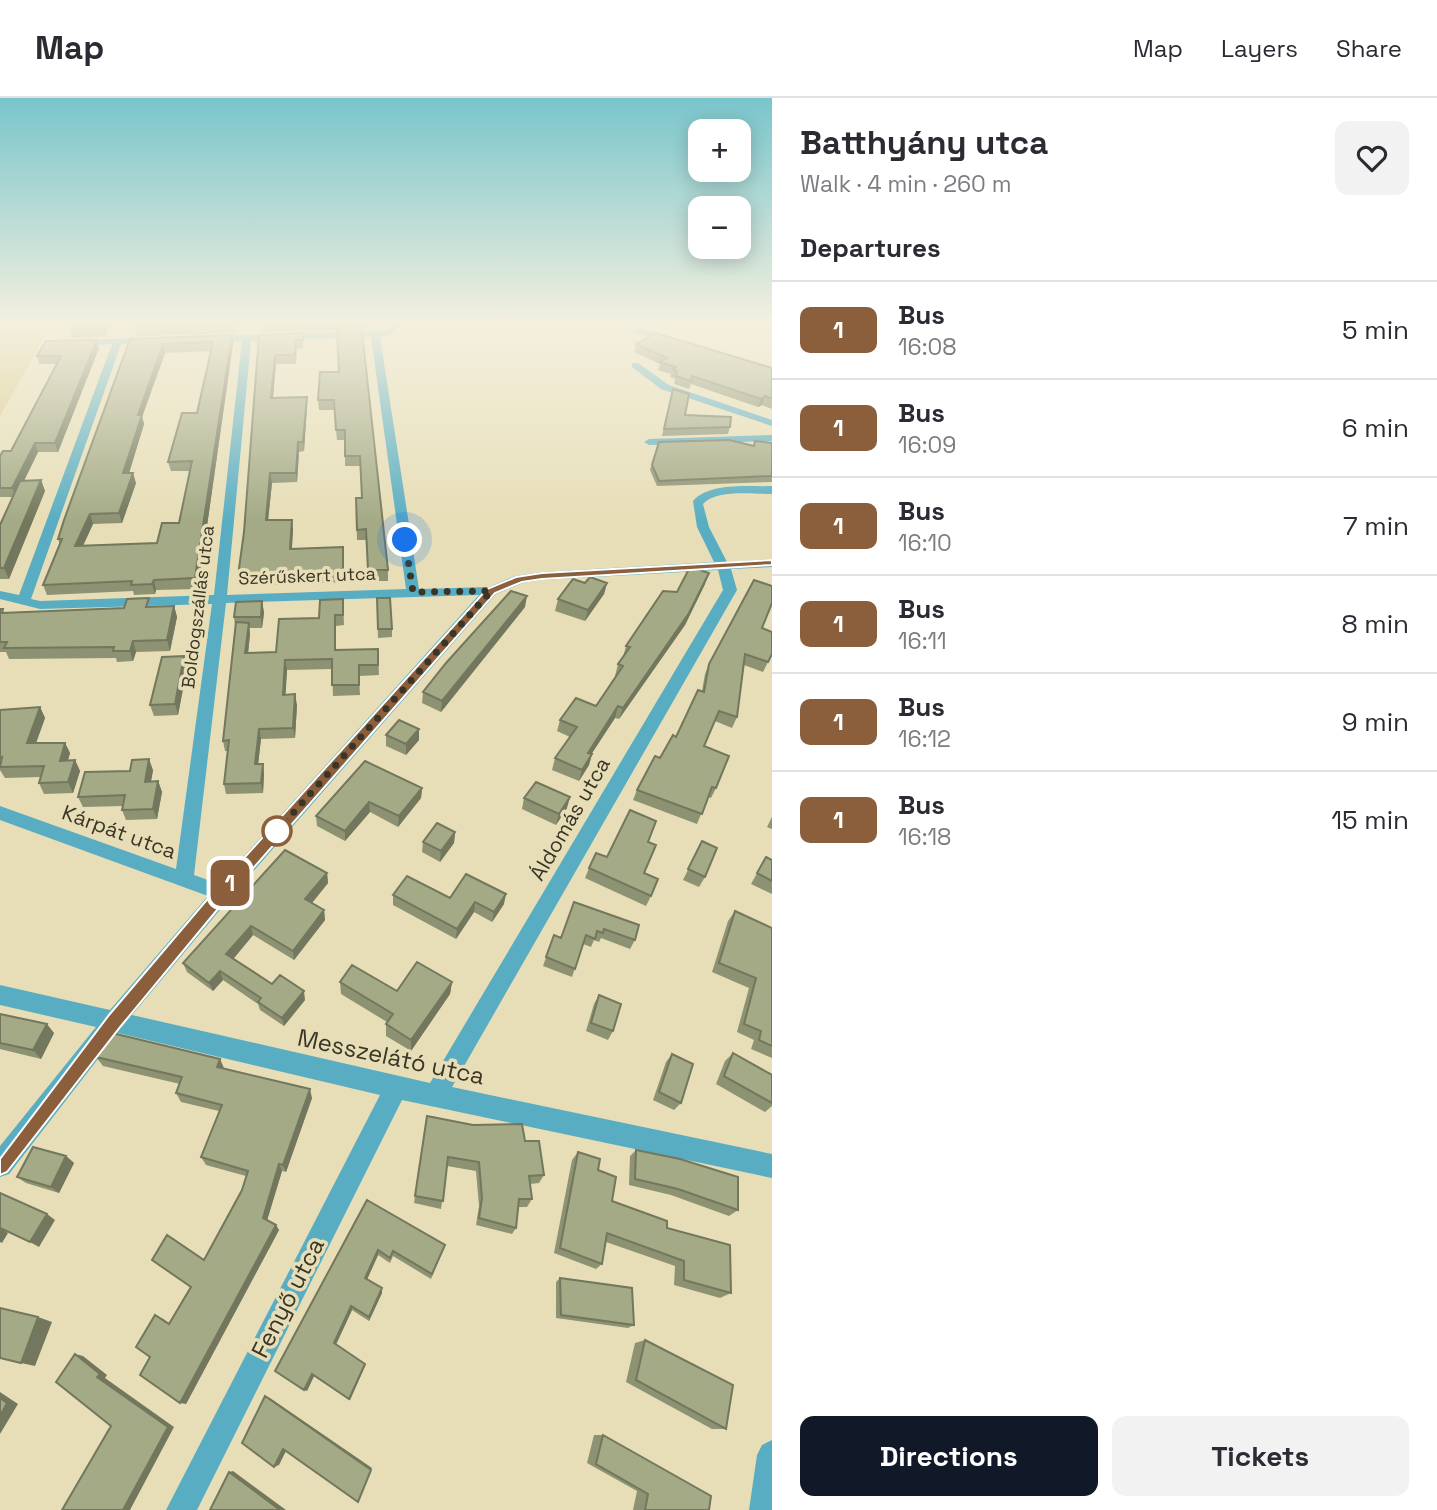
<!DOCTYPE html>
<html lang="en">
<head>
<meta charset="utf-8">
<style>
	body { margin:0; font-family:"Space Grotesk",sans-serif; background:#f2f2f3; color:#2b2b33; height:100vh; display:flex; flex-direction:column; font-size:26px; white-space:nowrap }
	* { box-sizing:border-box; margin:0 }
	p { font-size:23px; color:#7c7c81 }
	.icon { flex:none; width:38px; height:38px; fill:none; stroke:currentColor; stroke-width:2; stroke-linecap:round; stroke-linejoin:round }
	.map { position:relative; flex:1; overflow:hidden }
	.side { display:flex; flex-direction:column; background:#fff; width:665px }
	.side>* { flex:none }
	.badge { padding:0 14px; border-radius:10px; font-size:24px; line-height:46px }
	.fabs { position:absolute; left:688px; top:21px; display:grid; gap:14px }
	.fabs a { display:grid; place-items:center; width:63px; height:63px; border-radius:14px; background:#fff; box-shadow:0 4px 18px #0003; font-size:35px }
	.you { position:absolute; width:35px; height:35px; margin:-18px; border:5px solid #fff; border-radius:50%; background:#1a73e8; box-shadow:0 0 0 10px #1a73e833 }
	.map>.badge { position:absolute; translate:-50% -50%; box-shadow:0 0 0 4px #fff }
	h2 { padding:0 28px; font-size:26px; line-height:63px }
	.round { display:grid; place-items:center; flex:none; width:74px; height:74px; border-radius:14px; background:#f2f2f3 }
	.head { display:flex; align-items:center; justify-content:space-between; height:119px; padding:0 28px }
	h1 { font-size:33px; font-weight:600; line-height:52px }
	.cta { display:flex; gap:14px; margin-top:auto; padding:14px 28px }
	.cta a { flex:1; height:80px; border-radius:14px; background:#111827; color:#fff; font-size:28px; font-weight:600; line-height:80px; text-align:center }
	.cta a+a { background:#f2f2f3; color:#2b2b33 }
	ul { padding:0; list-style:none }
	li { display:flex; align-items:center; gap:21px; height:98px; padding:0 28px; border-top:2px solid #e1e1e2 }
	li div { flex:1 }
	li b { display:block; font-size:26px }
	li em { font-style:normal }
	li .badge { min-width:77px; font-weight:700; text-align:center }
	header { display:flex; align-items:center; gap:42px; box-sizing:border-box; height:98px; padding:0 35px; background:#fff; border-bottom:2px solid #e1e1e2 }
	header strong { font-size:33px }
	nav { display:flex; gap:38px; margin-inline-start:auto; font-size:24px }
	main { display:flex; flex:1; min-height:0 }
	.map>svg:first-child { display:block }
</style>
</head>
<body>
<header>
<strong>Map</strong>
<nav><a>Map</a><a>Layers</a><a>Share</a></nav>
</header>
<main>
<div class="map">
<svg width="772" height="1412" viewBox="0 0 772 1412">
	<rect width="100%" height="100%" fill="#e7deb7"/>
	<!-- green -->
	<path fill="#daca8b" d="M0 226H52L0 318Z"/>
	<g fill="none" stroke-linecap="round" stroke-linejoin="round">
		<!-- minor -->
		<path fill="#58adc2" fill-rule="evenodd" d="M393 226H403L388 238 380 239 419 491 489 489 515 478 542 474 714 464 697 429 693 403C710 384 748 389 772 388V396C753 396 716 391 703 406L709 429 727 464 772 461V469L731 471 737 492 452 989 772 1056V1080L402 1002 197 1412H166L380 997 118 935 9 1076 0 1079V1048L96 929 0 907V887L110 912 208 798 0 722V708L176 771 212 506 40 511 0 501V493L19 497 112 246 73 248 68 245 70 243 154 239 159 242 154 245 121 246 31 501 40 503 214 497 242 243 210 244 205 241 210 238 383 233ZM371 239 406 491 227 497 251 243ZM718 472 723 492 430 985 132 917 229 801 496 496 523 485 542 482ZM479 497 219 786 194 777 226 505Z
			M635 229 678 242 680 244 675 247 632 234Z
			M632 265H638L669 287 772 322V328L661 291 632 269Z
			M772 337V343L649 347 644 344 649 341Z
			M772 1342V1412H749L757 1357 762 1347Z"/>
	</g>
	<!-- wall -->
	<path fill="#8c9272" fill-rule="evenodd" d="M137 226H237L235 235 137 238 135 229Z
		M261 226H371V231L262 234Z
		M110 227 104 239 72 240 70 233Z
		M303 235V250L297 251 296 266H276L273 300 307 299V308L304 353 299 354 297 384 272 385 268 422 293 431 292 451 343 449 344 484 239 488 238 478 244 434 259 237Z
		M232 237 233 246 198 491 156 492 155 496 134 497 133 493 47 497 43 487 60 446 58 441 130 241ZM211 253 197 315 168 364 171 373H190L179 425 157 445 83 448 93 426 122 425 136 385 129 375 144 326 142 319 165 255Z
		M636 246 772 270V311L762 307 758 309 691 286 689 291 674 286 675 281 670 279 671 276 658 272 660 266 634 254Z
		M99 250 58 354H38L24 383 41 382 45 393 9 481H0V427L13 399H0V358L11 353 57 266H39L37 258Z
		M339 274 388 472V483H368L367 442H357L356 400H362L360 368H345V342H337L334 312H319L318 302Z
		M673 291 685 317 730 329 728 336 662 338Z
		M755 343 772 345V384L657 388 650 372 659 344 753 348Z
		M585 485H607L604 496 585 523 555 513 558 501Z
		M705 486 685 527 619 621 615 620 591 656H592L589 667 579 683 552 672 555 660 570 639 557 633 560 622 596 608 616 578H615L618 566 623 559 626 548 677 494Z
		M377 500 392 531V539L378 540Z
		M343 501 344 527 336 528V552L378 551 379 577 359 578 360 597 333 598 332 571 287 572 285 597 297 607 295 640 261 641 258 666H263L264 676 263 695 226 696 224 686 228 653H225L223 643 235 528 234 519 262 503 264 515 262 530H249L250 536 248 555 276 554Z
		M174 508 177 519 170 553 136 554 133 563 117 564 116 560 9 561 6 554H0V511L5 515Z
		M525 509 441 614 422 605 423 594Z
		M762 530 772 556 763 574 744 567 737 619 732 630 715 623 704 648 716 690 711 700 708 699 697 726 633 702 637 692 676 639 702 593 705 576 709 566Z
		M187 570 178 617 154 618 150 607Z
		M40 609 45 620 36 645H65L70 655 68 662H75L80 673 73 695 44 696 39 685 41 679 5 680 0 672V612Z
		M419 631V642L406 657 386 648V637Z
		M153 672 151 684 158 683 162 694 157 721 126 722 122 712 123 708 83 709 78 699 130 673Z
		M422 690 421 700 398 729 370 714 345 743 317 728 316 718Z
		M524 700 567 710 556 727 522 711Z
		M772 719V731L767 729Z
		M455 734 454 745 440 764 422 754 423 744Z
		M702 743 705 779 699 789 683 782Z
		M648 744 644 775 651 798 646 808 585 780 589 770 607 759Z
		M766 759 772 762V796L751 786Z
		M327 775 328 785 312 805 324 812 325 822 294 862 253 837 233 861 272 886 305 902 284 928 260 912 258 906 223 882 213 893 187 874 183 865Z
		M393 797 450 800 504 806 492 824 474 814 456 841 393 807Z
		M574 804 635 842 630 851 601 840 599 844 594 842 591 849 583 846 572 879 543 868 554 837 561 840Z
		M735 813 772 830V960L751 951 754 942 737 934 749 890 712 874 728 823Z
		M340 884 397 893 452 884 450 896 411 953 386 938V926L387 924 341 896Z
		M599 897 613 933 608 942 586 933 594 906Z
		M0 916 54 935 41 961 0 951Z
		M733 955 772 977V1008L765 1014 716 986 725 963Z
		M672 956 681 1005 674 1012 653 1002 666 964Z
		M96 959 224 970 312 1000 286 1074 282 1073 267 1122 279 1132 186 1306 150 1259 162 1220 169 1225 190 1189 242 1092 246 1078 206 1067 201 1059 219 1013 181 1004 176 995 180 986 103 968Z
		M427 1018 525 1043 544 1077 539 1085 530 1086 532 1101 527 1109H519L516 1130 512 1136 476 1127 479 1108 476 1073 447 1068 441 1111 414 1105Z
		M636 1052 738 1112 729 1118 671 1097 629 1087 630 1058Z
		M578 1054 598 1072 612 1103 667 1130 731 1195 720 1200 674 1187 675 1168 606 1144 602 1166 596 1171 554 1155 572 1062Z
		M66 1058 74 1065 59 1095 26 1085 17 1079Z
		M367 1102 445 1147 431 1181 393 1158 390 1165 378 1157 367 1181 382 1195 369 1223 352 1212 336 1247 365 1268 350 1302 314 1278 307 1293Z
		M560 1180 634 1227 628 1230 556 1220V1184Z
		M645 1242 726 1331H712L626 1284 635 1245Z
		M594 1337H603L709 1412H633L637 1393 587 1365Z"/>
	<!-- shaded-wall -->
	<path fill="#72775d" d="M105 226H109L110 227 104 239 102 232Z
		M232 237 233 246 198 491 195 480Z
		M97 242 99 250 58 354 55 345Z
		M163 246 165 255 142 319 144 326 126 385 123 375 138 317Z
		M275 257 276 266 272 309 271 300Z
		M765 298 762 307 758 309 761 301Z
		M307 299V308L304 353 303 344Z
		M298 344 299 354 297 384 296 375Z
		M35 345 38 354 16 399 12 390Z
		M133 375 136 385 122 425 119 415Z
		M270 375 272 385 267 432 266 422Z
		M41 382 45 393 9 481 4 470Z
		M90 416 93 426 78 458 75 448Z
		M292 422 293 431 291 461 290 451Z
		M709 475 705 486 685 527 619 621 623 610Z
		M154 482 156 492 155 496 152 486Z
		M607 485 604 496 585 523 588 512Z
		M527 498 525 509 441 614 442 603Z
		M262 503 264 515 262 530 261 519Z
		M174 508 177 519 170 553 167 542Z
		M249 525 250 536 247 566 245 555Z
		M133 543 136 554 133 563 130 553Z
		M184 558 187 570 178 617 175 606Z
		M285 562 287 572 285 607 283 597Z
		M295 596 297 607 295 640 293 630Z
		M618 608 615 620 585 666 588 655Z
		M40 609 45 620 32 656 27 645Z
		M259 631 261 641 257 676 255 666Z
		M419 631V642L406 657V646Z
		M65 645 70 655 65 673 60 663Z
		M592 656 589 667 579 683 582 672Z
		M149 661 153 672 149 694 145 684Z
		M75 662 80 673 73 695 68 684Z
		M263 666 264 676 263 695 261 685Z
		M158 683 162 694 157 721 153 711Z
		M422 690 421 700 398 729 399 718Z
		M570 699 567 710 556 727 559 716Z
		M369 704 370 714 345 743V733Z
		M455 734 454 745 440 764 441 753Z
		M327 775 328 785 307 811 305 801Z
		M506 796 504 806 492 824 494 814Z
		M475 804 474 814 456 841 457 831Z
		M324 812 325 822 294 862 293 853Z
		M251 828 253 837 230 865 226 856Z
		M220 873 223 882 213 893 209 885Z
		M452 884 450 896 411 953V942Z
		M304 893 305 902 284 928 282 920Z
		M47 926 54 935 41 961 33 952Z
		M220 961 224 970 217 969Z
		M310 991 312 1000 286 1074 283 1067Z
		M66 1058 74 1065 59 1095 51 1089Z
		M279 1066 282 1073 266 1126 263 1120Z
		M47 1116 55 1122 39 1149 30 1144Z
		M276 1127 279 1132 186 1306 180 1305Z
		M0 1130 8 1135 2 1145 0 1144Z
		M378 1152V1157L366 1184 365 1180Z
		M382 1190V1195L369 1223V1219Z
		M351 1208 352 1212 335 1248 334 1245Z
		M38 1219 52 1224 35 1268 21 1265Z
		M75 1256 83 1258 107 1277 105 1280 174 1329 130 1412H123L168 1329 97 1279Z
		M365 1266V1268L350 1302 349 1301Z
		M312 1276 314 1278 307 1293 304 1292Z
		M0 1294 18 1306 0 1336Z
		M265 1298 270 1300 372 1370 371 1372Z
		M283 1351H287L279 1367 274 1369Z
		M233 1373 286 1412H280L229 1374Z"/>
	<!-- building -->
	<path fill="#a3aa85" stroke="#72775d" stroke-width="2" fill-rule="evenodd" d="M74 226H105L102 232 70 233Z
		M137 226H234L135 229Z
		M337 233H362L388 472H368L366 431 357 432 356 400H362L360 358H345V332H336L334 302H318L320 274H339Z
		M303 235V242H296L295 257H275L271 300 307 299 303 344H298L296 375H270L266 422H292L290 451 343 449V474L238 478 244 434 259 237Z
		M656 235 772 270V301L765 298 761 301 692 278 691 283 676 278 677 273 673 271 676 269 660 264 667 260 636 246Z
		M232 237 195 480 154 482 152 486 131 487 132 483 43 487 62 441H58L64 422 130 241ZM213 244 197 315H182L168 364 192 363 179 425H162L157 445 75 448 90 416 119 415 133 375H123L142 317H138L163 246Z
		M97 242 55 345H35L12 390H0V358L3 353H11L61 258H37L46 243Z
		M673 291 689 296 685 317 731 319 730 329 664 331Z
		M729 342 754 348 755 343 772 345V378L659 383 652 367 659 344Z
		M41 382 4 470H0V427L20 383Z
		M690 469 709 475 689 515 623 610 618 608 588 655 592 656 582 672 555 660 577 629 560 622 576 600 596 608 623 568 618 566 630 549 626 548 663 493 677 494Z
		M590 479 607 485 588 512 558 501 573 481 585 485Z
		M754 482 772 488V505L762 530 772 534V556L768 564 745 556 737 619 719 613 704 648 729 658 716 690 712 689 702 716 637 692 655 658 660 660 673 637 676 639 698 592 704 594 709 566Z
		M511 493 527 498 442 603 423 594 446 565Z
		M149 500 146 509 174 508 167 542 133 543 130 553H113L114 549 4 550 7 544H0V511H3L2 515 124 510 127 501Z
		M377 500H390L392 531H378Z
		M343 501V517H335V552L378 551V567H359V587H332V561L285 562 283 597 295 596 293 630 259 631 255 666H263L261 685 224 686 229 642 223 643 236 524 249 525 245 555 276 554 279 521 319 520 320 502Z
		M262 503 261 519H234L236 504Z
		M184 558 175 606 150 607 162 559Z
		M40 609 27 645H65L60 663 75 662 68 684 39 685 44 668 0 669 2 659 0 660V612Z
		M399 622 419 631 406 646 386 637Z
		M149 661 145 684 158 683 153 711 122 712 125 697 78 699 85 674 130 673 132 662Z
		M365 663 422 690 399 718 369 704 345 733 316 718Z
		M536 684 570 699 559 716 524 700Z
		M630 712 656 723 648 744 656 747 644 775 658 781 651 798 589 770 596 755 607 759Z
		M437 725 455 734 441 753 423 744Z
		M702 743 717 750 705 779 688 771Z
		M285 752 327 775 305 801 324 812 293 853 251 828 226 856 272 886 280 877 304 893 282 920 258 904 261 900 220 873 209 885 183 865Z
		M766 759 772 762V783L757 775Z
		M466 776 506 796 494 814 475 804 457 831 393 797 407 778 450 800Z
		M574 804 639 827 635 842 604 831 603 835 597 833 595 841 586 837 575 871 546 859 554 837 561 840Z
		M735 813 772 830V948L759 942 761 933 744 926 756 880 719 865Z
		M417 864 452 884 411 942 386 926 393 916 340 884 352 867 397 893Z
		M599 897 621 906 613 933 591 925Z
		M0 916 47 926 33 952 0 945Z
		M108 934 220 961 217 969 310 991 283 1067 279 1066 263 1120 276 1127 180 1305 140 1277 150 1259 136 1249 155 1217 169 1226 191 1189 152 1162 167 1137 204 1162 242 1092 248 1073 201 1059 222 1007 176 995 182 979 96 959Z
		M733 955 772 977V1005L724 978Z
		M672 956 693 966 681 1005 659 994Z
		M427 1018 473 1027 522 1026 525 1043H539L544 1077 529 1078 532 1101H519L516 1130 479 1120 482 1100 479 1064 448 1059 443 1103 415 1098Z
		M33 1049 66 1058 51 1089 17 1079Z
		M636 1052 680 1061 738 1079V1112L678 1091 635 1081Z
		M578 1054 600 1061 598 1072 616 1079 612 1103 667 1123V1130L730 1147 731 1195 684 1182V1163L607 1135 602 1166 560 1150Z
		M0 1095 47 1116 30 1144 0 1130Z
		M367 1102 445 1147 432 1176 393 1153 390 1160 378 1152 365 1180 382 1190 369 1219 351 1208 334 1245 365 1266 349 1301 312 1276 304 1292 275 1273Z
		M560 1180 632 1190 634 1227 561 1217Z
		M0 1210 38 1219 21 1265 0 1260Z
		M645 1242 733 1287 726 1331 636 1282Z
		M75 1256 100 1276 97 1279 168 1329 123 1412H62L111 1328 56 1284Z
		M265 1298 371 1372 358 1404 283 1351 274 1369 242 1345Z
		M0 1300 7 1305 0 1318Z
		M603 1337 711 1398 709 1412H645L648 1396 596 1366Z
		M229 1374 280 1412H210Z"/>
	<!-- sky -->
	<linearGradient id="sky" x2="0" y2="1"><stop stop-color="#79c5cb"/><stop offset="0.53" stop-color="#f4f0df"/><stop offset="1" stop-color="#f4f0df" stop-opacity="0"/></linearGradient>
	<rect width="772" height="424" fill="url(#sky)"/>
	<!-- line -->
	<path fill="#8b5e3c" stroke="#fff" stroke-width="2" d="M772 462V467L542 481 522 484 495 495 227 800 121 928 7 1074 0 1077V1061L109 917 216 791 487 491 516 479 542 475Z"/>
	<g fill="none" stroke-linecap="round" stroke-linejoin="round">
		<!-- walk -->
		<path stroke="#3a3627" stroke-width="7" stroke-dasharray="0 12.6" d="M277 733 491 493 413 494 405 442"/>
	</g>
	<!-- markers -->
	<circle fill="#fff" stroke="#8b5e3c" stroke-width="3.5" cx="277" cy="733" r="14"/>
	<g text-anchor="middle" stroke-width="7" stroke-linejoin="round" paint-order="stroke">
		<!-- far-street labels -->
		<g font-size="18" fill="#3a3627" stroke="#e7deb7">
			<text transform="translate(307 478) rotate(-2)" y="6">Szérűskert utca</text>
			<text transform="translate(198 509) rotate(-83)" y="6">Boldogszállás utca</text>
		</g>
		<!-- street labels -->
		<g font-size="21" fill="#3a3627" stroke="#e7deb7">
			<text transform="translate(570 721) rotate(-60)" y="7">Áldomás utca</text>
			<text transform="translate(119 734) rotate(20)" y="7">Kárpát utca</text>
		</g>
		<!-- near-street labels -->
		<g font-size="24" fill="#3a3627" stroke="#e7deb7">
			<text transform="translate(391 959) rotate(12)" y="8">Messzelátó utca</text>
			<text transform="translate(288 1200) rotate(-63)" y="8">Fenyő utca</text>
		</g>
	</g>
</svg>
<div class="fabs">
<a>+</a>
<a>−</a>
</div>
<div class="you" style="left:405px;top:442px"></div>
<b class="badge" style="left:230px;top:785px;background:#8b5e3c;color:#fff">1</b>
</div>
<section class="side">
<div class="head"><div><h1>Batthyány utca</h1><p>Walk · 4 min · 260 m</p></div><a class="round"><svg class="icon" aria-label="heart" viewBox="0 0 24 24"><path d="M12 20l-8-8c-3-5 5-10 8-4 3-6 11-1 8 4z"/></svg></a></div>
<h2>Departures</h2>
<ul>
<li><span class="badge" style="background:#8b5e3c;color:#fff">1</span><div><b>Bus</b><p>16:08</p></div><em>5 min</em></li>
<li><span class="badge" style="background:#8b5e3c;color:#fff">1</span><div><b>Bus</b><p>16:09</p></div><em>6 min</em></li>
<li><span class="badge" style="background:#8b5e3c;color:#fff">1</span><div><b>Bus</b><p>16:10</p></div><em>7 min</em></li>
<li><span class="badge" style="background:#8b5e3c;color:#fff">1</span><div><b>Bus</b><p>16:11</p></div><em>8 min</em></li>
<li><span class="badge" style="background:#8b5e3c;color:#fff">1</span><div><b>Bus</b><p>16:12</p></div><em>9 min</em></li>
<li><span class="badge" style="background:#8b5e3c;color:#fff">1</span><div><b>Bus</b><p>16:18</p></div><em>15 min</em></li>
</ul>
<div class="cta"><a>Directions</a><a>Tickets</a></div>
</section>
</main>
</body>
</html>
